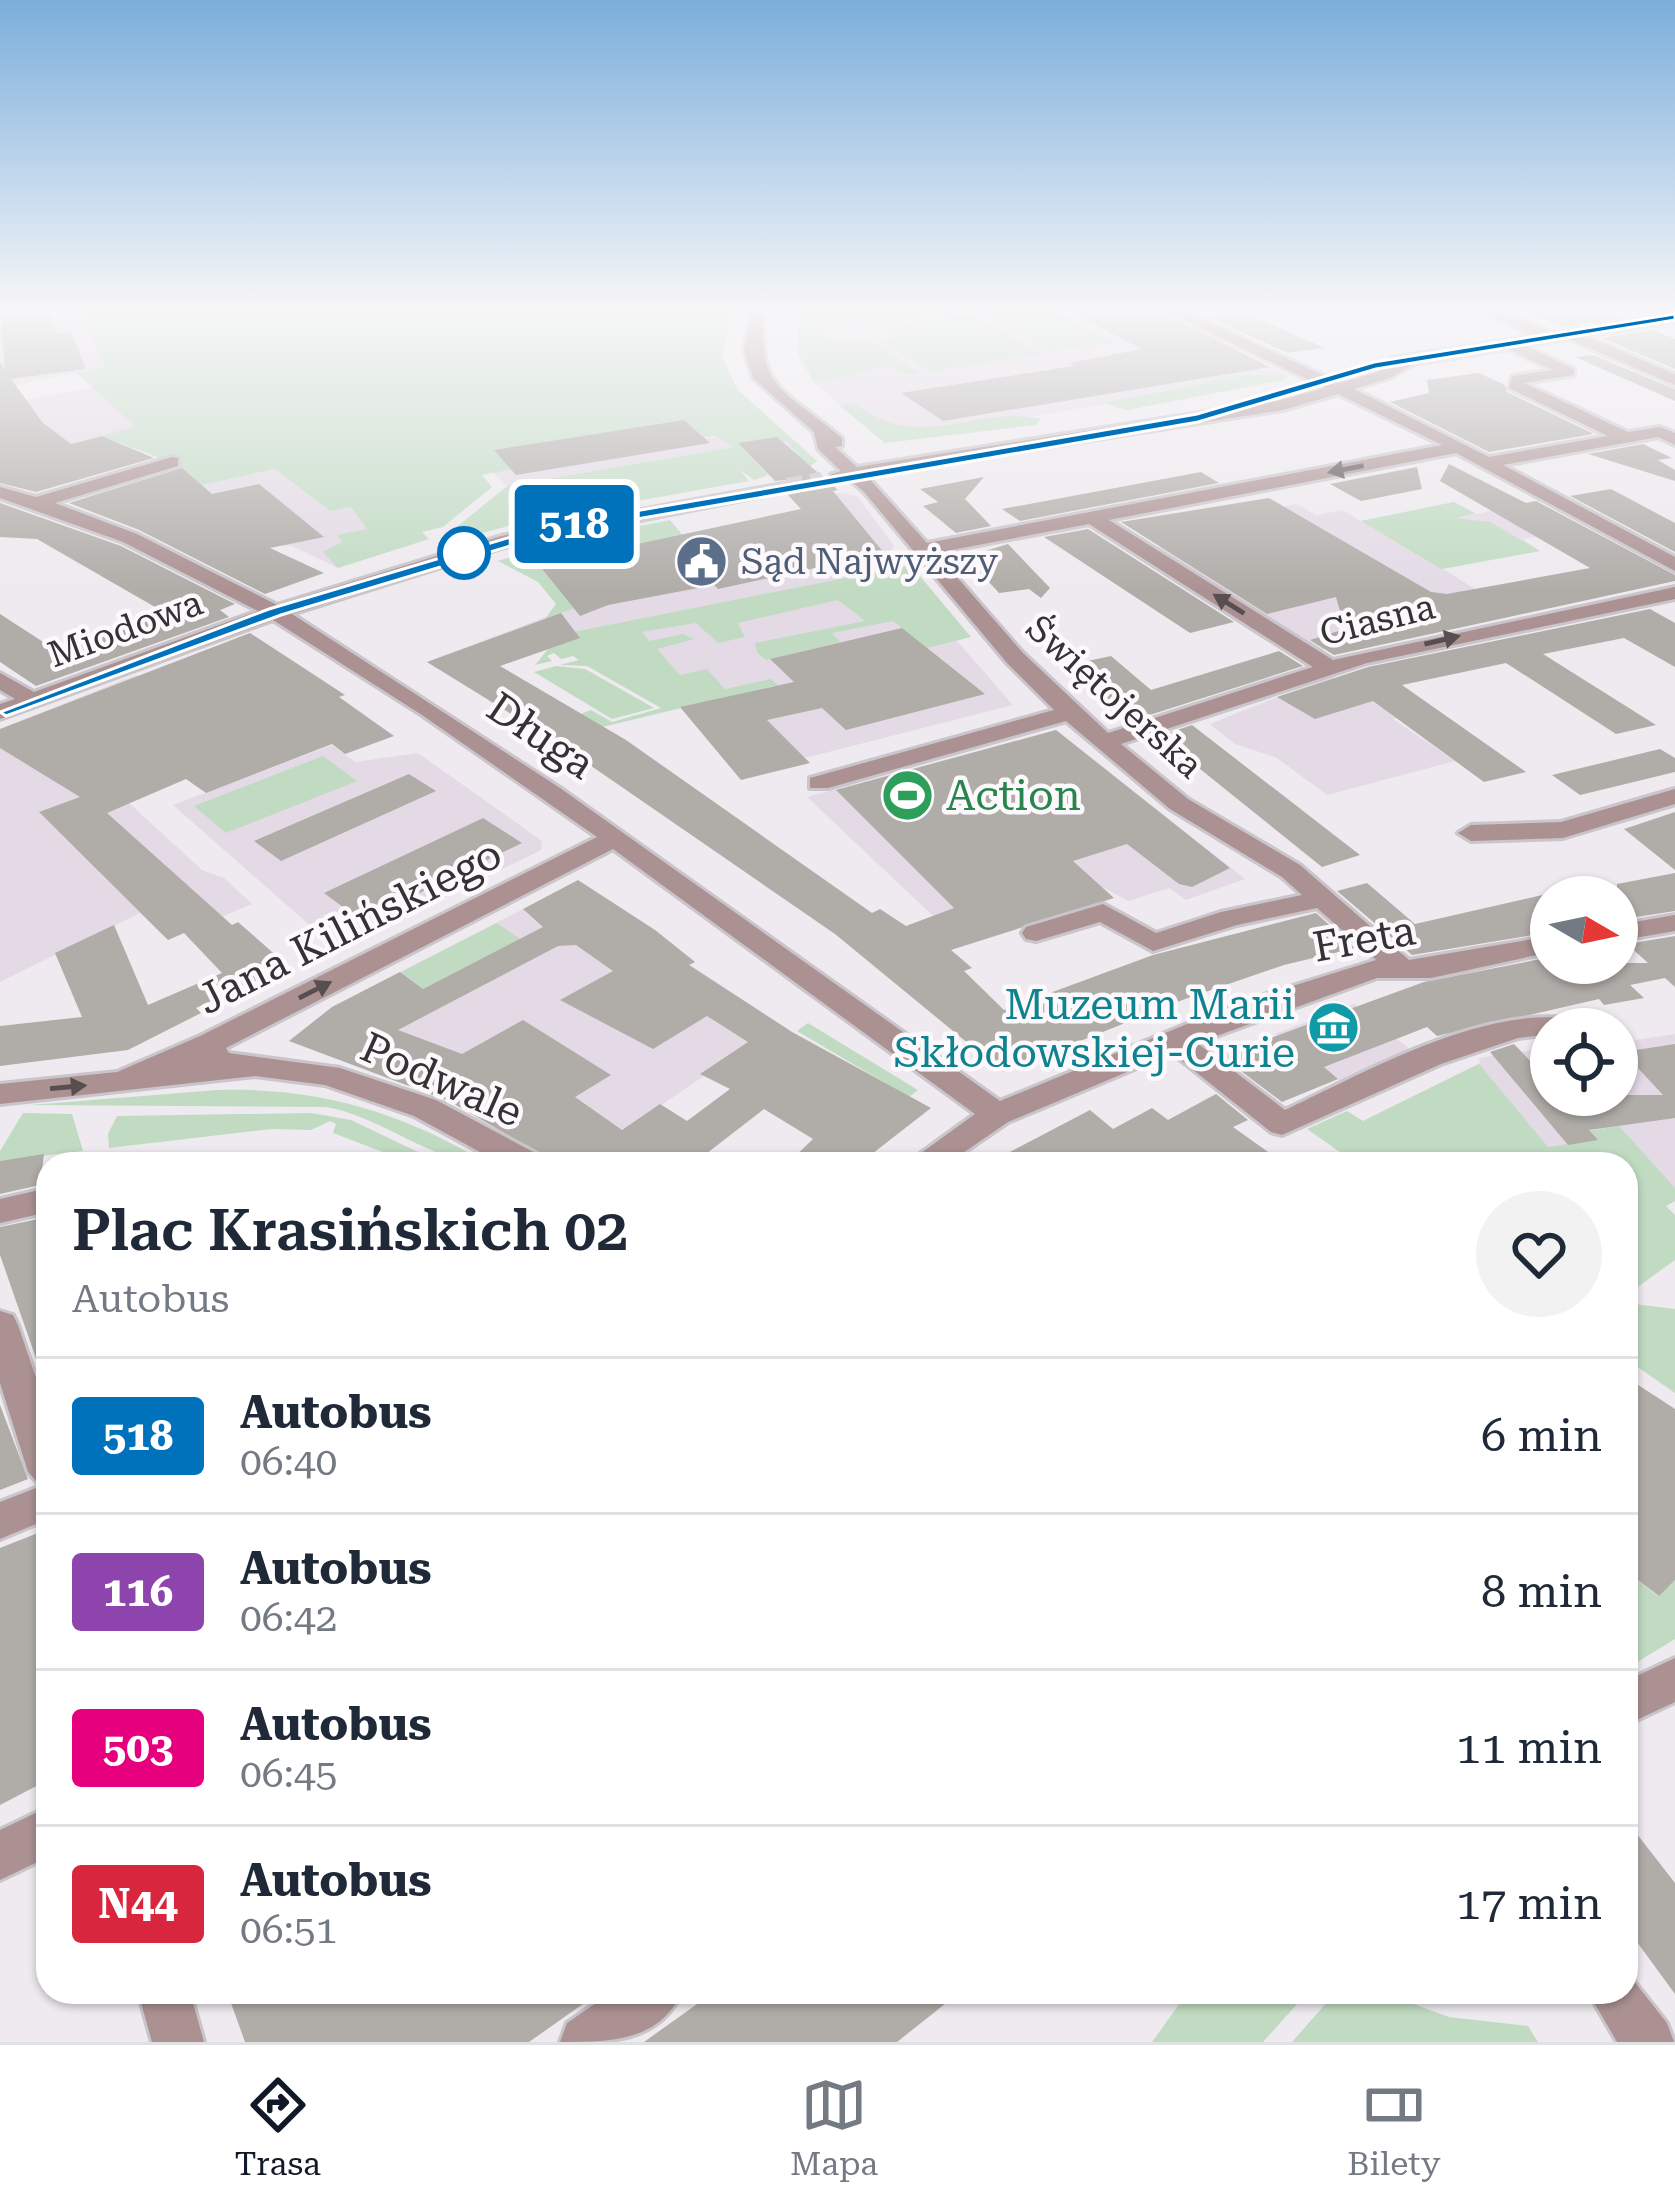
<!DOCTYPE html>
<html lang="pl">
<head>
<meta charset="utf-8">
<style>
	body { margin:0; font-family:"Roboto Serif",serif; background:#f2f2f3; color:#1f2937; height:100vh; display:flex; flex-direction:column; font-size:45px; white-space:nowrap }
	* { box-sizing:border-box; margin:0 }
	p { font-size:39px; color:#747a83 }
	.icon { flex:none; width:66px; height:66px; fill:none; stroke:currentColor; stroke-width:2; stroke-linecap:round; stroke-linejoin:round }
	.map { position:relative; flex:1; overflow:hidden }
	.side { position:absolute; left:36px; top:1152px; width:1602px; height:852px; display:flex; flex-direction:column; background:#fff; border-radius:36px; box-shadow:0 3px 9px #0004 }
	.side>* { flex:none }
	.badge { padding:0 24px; border-radius:9px; font-size:42px; line-height:78px }
	.needle { width:78px; rotate:99deg }
	.tools { position:absolute; left:1530px; top:876px; display:grid; gap:24px }
	.tools a { display:grid; place-items:center; width:108px; height:108px; border-radius:50%; background:#fff; box-shadow:0 3px 9px #0004; font-size:60px }
	.map>.badge { position:absolute; translate:-50% -50%; box-shadow:0 0 0 6px #fff }
	.round { display:grid; place-items:center; flex:none; width:126px; height:126px; border-radius:63px; background:#f2f2f3 }
	.summary { display:flex; align-items:center; justify-content:space-between; height:204px; padding:0 36px }
	h1 { font-size:57px; font-weight:600; line-height:90px }
	ul { padding:0; list-style:none }
	li { display:flex; align-items:center; gap:36px; height:156px; padding:0 36px; border-top:3px solid #e0e1e3 }
	li div { flex:1 }
	li b { display:block; font-size:45px }
	li em { font-style:normal }
	li .badge { min-width:132px; font-weight:700; text-align:center }
	.dock { display:flex; justify-content:space-around; align-items:center; height:168px; border-top:3px solid #e0e1e3; background:#fff; font-size:33px; color:#747a83 }
	.dock a { display:grid; justify-items:center; gap:6px }
	.dock .active { color:#111827 }
	.map>svg:first-child { display:block }
</style>
</head>
<body>
<div class="map">
<svg width="1675" height="2042" viewBox="0 0 1675 2042">
	<rect width="100%" height="100%" fill="#eeeaef"/>
	<!-- built -->
	<path fill="#e3dae5" d="M801 306H1145L1285 374 883 441 815 383 802 365 797 349Z
		M83 317 104 367 0 388V324Z
		M93 388 136 427 0 462 20 401Z
		M684 420 705 438 786 433 817 461 767 473 739 447 507 486 493 472 511 469 495 450Z
		M179 465 202 485 275 469 330 511 351 507 368 529 338 568 292 546 175 538 82 495Z
		M840 493 857 496 894 546 889 554 896 571 1013 705 805 758 767 720 801 712 773 686 669 710 545 639 437 669 427 662 814 515 801 500Z
		M1454 502 1477 514 1495 510 1543 536 1523 539 1540 551 1443 569 1504 607 1313 652 1151 549 1185 541 1170 529 1297 504 1316 515 1342 510 1361 521Z
		M136 675 186 703 27 763 78 796 129 803 202 870 224 878 252 904 168 940 140 913 0 982V729Z
		M1330 676 1419 711 1393 719 1455 761 1327 795 1277 758 1235 744 1210 724Z
		M1056 730 1245 879 1186 900 1169 888 1129 901 1096 884 949 931 807 797Z
		M332 745 355 762 418 753 542 841 541 850 338 950 173 805Z
		M578 881 655 930 695 962 690 965 792 1032 704 1076 575 1164H558L449 1101 289 1041 332 1007Z
		M1354 1004 1411 1050 1340 1081 1275 1034Z
		M1675 1034V1201L1665 1206 1626 1164 1363 1121 1480 1063 1479 1058 1551 1047V1095H1617V1053L1636 1050 1630 1041Z"/>
	<!-- green -->
	<path fill="#c1dbc3" d="M79 306H733L722 357 738 390 817 461 809 467 786 441 740 445 768 475 754 480 739 469 749 481 553 516 538 504 545 517 533 498 508 499 523 522 457 540 447 535 507 486 734 447 716 436 692 438 684 420 497 450 512 469 482 475 492 487 443 527 422 532 429 539 338 568 323 552 342 542 337 535 367 529 351 507 330 511 275 469 202 485 178 465 102 436 135 426 76 373 104 366Z
		M801 306H948L960 313 863 326 856 322 830 325 821 336 827 340H869L921 374H903L890 366 815 383 798 353Z
		M1007 306H1046L1114 342 1049 352 980 312Z
		M972 313 1041 355 930 372 882 341 899 336 880 326Z
		M1248 375H1288L1284 380 1127 410 1103 403Z
		M856 404C923 455 973 404 1042 419L1035 425 885 443 839 405Z
		M1454 502 1475 513 1456 518 1490 522 1540 551 1441 569 1361 521Z
		M670 520 686 539 577 607 545 619 556 604 538 582 498 561 559 542Z
		M910 565 915 571 911 575H919L971 637 927 648 893 621 832 633 840 642 766 660 757 652 755 643 865 621 838 600 738 623 745 637 718 643 696 623 642 632 649 641 683 634 694 639 657 649 680 675 707 669 725 689 771 679 806 711 773 686 602 727 578 715 591 710 612 722 661 708 587 666 560 665 579 660 573 656 561 659 554 653 547 656 552 661 535 665 548 649 543 638Z
		M556 666 585 669 654 708 612 719 534 672Z
		M323 756 357 781 226 833 194 806Z
		M497 923 520 939 423 989 401 972Z
		M808 1023 918 1090 909 1097 797 1031Z
		M1479 1064 1548 1147 1596 1140 1590 1131 1619 1126 1675 1188V1201L1666 1206 1675 1215V1260L1635 1289 1626 1287V1164H1357L1307 1129 1347 1111 1363 1121Z
		M217 1090C319 1087 401 1112 489 1164 432 1164 384 1117 326 1107L30 1105Z
		M23 1113 72 1114 83 1151 0 1161V1151Z
		M311 1113 351 1120 443 1164H414L333 1133 336 1124 330 1121 311 1130 272 1129 109 1148 108 1134 117 1116Z
		M1626 1303 1675 1309V1393L1626 1359Z
		M1626 1571 1658 1596 1675 1580V1639L1626 1669Z
		M1188 1992H1308L1263 2042H1152Z
		M1336 1992H1381L1449 2017 1528 2026 1538 2042H1292Z"/>
	<!-- building -->
	<path fill="#b0aca8" fill-rule="evenodd" d="M0 306H45L58 334 71 332 86 369 11 379 43 423 71 444 102 436 154 458 36 492 0 483V363L5 369Z
		M1059 306H1151L1270 367 943 421 901 393 1074 366 1069 363 1142 349Z
		M1515 306H1595L1622 318 1563 327Z
		M1244 312 1257 318 1325 348 1287 353 1209 317Z
		M1653 330 1675 339V369L1602 338Z
		M1593 355 1675 389V401L1575 357Z
		M1479 373 1505 385 1507 392 1594 434 1489 452 1390 402 1429 393 1427 380Z
		M684 420 710 443 516 475 494 450Z
		M777 437 838 490 833 491 884 553 718 589 714 585 608 605 580 616 539 565 801 509 788 495 796 493V479L775 481 738 443Z
		M1643 444 1672 458 1658 460 1675 470V481L1588 454Z
		M1449 464 1526 503 1536 501 1675 575V581L1334 655 1310 640 1345 629 1336 597 1267 614 1121 522 1269 498 1431 592 1447 594 1590 568 1440 481Z
		M1417 467 1422 489 1361 501 1330 484Z
		M182 468 212 494 259 484 324 537 270 548 324 573 265 594 139 530 69 503Z
		M1201 472 1219 483 1020 521 1002 509Z
		M984 477 965 499 991 526 956 533 923 506 938 502 920 489Z
		M1611 489 1675 523V552L1570 496Z
		M0 503 121 546 235 604 220 610 229 617 36 686 0 662V614L54 649 162 611 37 539 0 537Z
		M1088 529 1234 622 1190 633 1044 537Z
		M1008 544 1050 588 1041 598 1029 589 999 593 966 557Z
		M1650 609 1675 623V667L1624 638 1543 654 1656 725 1616 734 1506 663 1402 685 1526 772 1484 782 1373 701 1315 719 1277 697 1368 667Z
		M561 613 580 638 500 666 626 740 872 913 880 909 906 926 954 908 836 790 1056 730 1230 868 1192 887 1179 884 1127 844 1073 861 1114 898 951 950 972 968 964 971 1004 1010 1153 955 1316 913 1355 948 1284 965 1185 999 1003 1072 835 934 555 741 427 662Z
		M902 628 985 694 846 730 822 708 767 720 810 763 741 780 680 707 794 682 770 659Z
		M250 633 345 695 339 697 394 736 345 754 332 744 206 793 186 779 107 813 232 925 238 922 288 966 238 989 232 983 235 990 196 1008 201 1013 128 1050 0 1066V1026L82 1017 55 953 114 925 148 1005 222 973 184 933 168 940 39 812 80 797 0 748V729Z
		M1279 651 1303 666 1137 719 1121 720 1064 666 1111 656 1151 690Z
		M1192 725 1338 838 1360 855 1322 867 1159 736Z
		M1660 749 1675 758V772L1580 795 1552 775Z
		M409 774 436 791 281 861 254 841Z
		M1675 812V870L1624 829Z
		M483 818 522 843 362 921 324 893Z
		M1675 873V911L1617 920V884Z
		M578 880 655 930 695 962 689 965 792 1032 931 1108 859 1164H787L813 1139 764 1109 693 1164H593L583 1158 558 1164 449 1101 289 1041 332 1007 400 972 423 989 543 927 523 909ZM576 945 613 971 560 1000 653 1049 707 1016 748 1042 700 1074 730 1089 687 1121 660 1104 622 1130 575 1097 611 1075 523 1020 462 1054 398 1030 558 946Z
		M1367 883 1415 924 1551 893V932L1412 955 1337 891Z
		M1675 936V987L1665 978 1630 985 1644 998 1604 1005 1599 999 1437 1036 1427 1027 1324 1067 1338 1079 1282 1102 1221 1056 1424 982 1551 957V963H1648L1627 944Z
		M1514 1044 1535 1066 1551 1063V1095H1663L1623 1052 1675 1044V1118L1589 1130 1598 1140 1568 1145 1490 1052Z
		M1216 1094 1248 1120 1233 1127 1285 1164H987L1090 1110 1113 1129 1152 1108 1168 1120Z
		M44 1154 40 1185 0 1194V1161Z
		M48 1217V1387H46L0 1255V1227Z
		M1626 1377 1675 1409V1580L1659 1596 1626 1571Z
		M0 1405 28 1479 0 1490Z
		M43 1531 48 1539V1780L0 1805V1548Z
		M1626 1820 1675 1883V1994L1626 1927Z
		M227 1992H600L529 2042H245Z
		M714 1992H960L897 2042H644Z"/>
	<g fill="none" stroke-linecap="round" stroke-linejoin="round">
		<!-- minor-tunnel -->
		<path stroke="#c9c5ca" stroke-width="16" stroke-dasharray="16 8" stroke-linecap="butt" d="M787 486 822 480"/>
		<defs>
			<path id="minor" d="M752 306H766C754 389 784 389 842 438V446L835 447 857 467 1281 400 1325 388 1155 306H1174L1340 383 1378 372 1391 358 1534 336 1469 306H1489L1553 333 1675 314V322L1586 336 1675 374V385L1568 339 1526 346 1574 369V375L1524 383 1628 432 1660 427 1675 433V445L1658 437 1503 465 1675 557V571L1456 453 1109 520 1333 660 1675 587V599L1367 663 1121 744 1188 799 1300 865 1409 960 1551 936V952L1431 978H1377L1197 1043 1285 1110C1368 1071 1495 998 1587 1022L1591 1029H1551V1034L1518 1038 1441 1064 1282 1135 1271 1132 1172 1053 1008 1122 947 1164H906L975 1114 613 849 226 1048 229 1053 340 1068 436 1100 541 1156 546 1164H502L414 1116 325 1085 255 1076 0 1104V1084L117 1072 200 1036 597 837 422 715 273 620 0 719V704L15 699 0 690V673L34 692 258 611 123 542 0 498V487L36 497 172 457 178 458V466L55 503 137 534 277 605 501 536 793 482V490L787 491 505 547 292 614 560 788 1000 1101 1238 1003 1376 960 1317 908 1237 925 1153 951 1100 922 1036 941 1026 939 1022 933 1026 927 1103 904 1156 933 1221 912 1302 895 1282 877 1170 809 1066 721 828 788H810V778L1054 710 1007 663 865 493 850 480 831 482V474L841 471 818 449 814 432 753 378 744 350ZM1508 349 1552 370 1512 376 1509 388 1608 436 1489 457 1354 389 1390 378 1414 364ZM1338 394 1442 445 927 543 866 475 1283 410ZM1089 524 1313 667 1108 733 1023 653 936 553Z
				M1675 789V804L1563 838 1471 841 1458 833 1471 825 1561 822Z
				M1675 915V931L1617 941V925Z
				M48 1188V1212L0 1223V1199Z
				M0 1311 13 1315 18 1325 48 1413V1519L0 1539V1502L41 1486 28 1472 0 1383Z
				M1675 1658V1702L1626 1725V1681Z
				M48 1807V1857L0 1880V1830Z
				M1626 1971 1667 2023 1674 2042H1617L1588 1992H1626Z
				M138 1992H190L204 2042H152Z
				M612 1992H682C659 2042 610 2042 560 2042L567 2023Z"/>
		</defs>
		<!-- minor casing -->
		<use href="#minor" stroke="#c9c5ca" stroke-width="6"/>
		<!-- minor -->
		<use href="#minor" fill="#ab9192" fill-rule="evenodd"/>
	</g>
	<!-- one-way arrows -->
	<defs><path id="oneway-solid" d="M-6-.8H1V-3.2L6.5 0L1 3.2V.8H-6Z" transform="scale(3)"/></defs>
	<g fill="#574e50">
		<use href="#oneway-solid" transform="translate(1346 469) rotate(169)"/>
		<use href="#oneway-solid" transform="translate(1229 604) rotate(-148)"/>
		<use href="#oneway-solid" transform="translate(1442 640) rotate(-13)"/>
		<use href="#oneway-solid" transform="translate(315 990) rotate(-27)"/>
		<use href="#oneway-solid" transform="translate(68 1087) rotate(-5)"/>
	</g>
	<!-- sky -->
	<linearGradient id="sky" x2="0" y2="1"><stop stop-color="#7baedb"/><stop offset="0.52" stop-color="#f7f6f8"/><stop offset="1" stop-color="#f7f6f8" stop-opacity="0"/></linearGradient>
	<rect width="1675" height="592" fill="url(#sky)"/>
	<!-- line -->
	<path fill="#0072bc" stroke="#fff" stroke-width="3" d="M1675 314V320L1376 369 1198 422 550 534 281 615 6 716 0 712 269 609 548 526 1197 414 1374 362Z"/>
	<!-- icons -->
	<defs>
		<symbol id="civic-disc" viewBox="-11 -11 22 22"><circle r="9.5" fill="#5c6f8a" stroke="#fcf8fc"/><path d="M-.6-6.5H3V-4.5H.6V-3L4-1V1h2V6H-6V1h2V-1L-.6-3ZM-1.2 2.5V6h2.4V2.5Z" fill="#fff"/></symbol>
		<symbol id="stadium-disc" viewBox="-11 -11 22 22"><circle r="9.5" fill="#2e9e5b" stroke="#fcf8fc"/><path d="M0-5a6.5 5 0 1 0 0 10a6.5 5 0 1 0 0-10ZM-3.5-1.8h7v3.6h-7Z" fill="#fff"/></symbol>
		<symbol id="museum-disc" viewBox="-11 -11 22 22"><circle r="9.5" fill="#0f9aa8" stroke="#fcf8fc"/><path d="M0-6L6-3V-2H-6V-3ZM-5-1h2V3h-2ZM-1-1h2V3h-2ZM3-1h2V3H3ZM-6 4H6V6H-6Z" fill="#fff"/></symbol>
	</defs>
	<g fill-rule="evenodd">
		<use href="#civic-disc" x="672" y="532" width="59" height="59"/>
		<use href="#stadium-disc" x="878" y="766" width="59" height="59"/>
		<use href="#museum-disc" x="1304" y="998" width="59" height="59"/>
	</g>
	<!-- markers -->
	<circle fill="#fff" stroke="#0072bc" stroke-width="6" cx="464" cy="553" r="24"/>
	<g text-anchor="middle" stroke-width="9" stroke-linejoin="round" paint-order="stroke">
		<!-- far-service labels -->
		<g font-size="36" fill="#4e5e75" stroke="#fcf8fc" text-anchor="start">
			<text x="741" y="574">Sąd Najwyższy</text>
		</g>
		<!-- far-street labels -->
		<g font-size="36" fill="#333234" stroke="#fcf8fc">
			<text transform="translate(1377 619) rotate(-14)" y="13">Ciasna</text>
			<text transform="translate(125 628) rotate(-20)" y="13">Miodowa</text>
			<text transform="translate(1115 696) rotate(42)" y="13">Świętojerska</text>
		</g>
		<!-- street labels -->
		<g font-size="42" fill="#333234" stroke="#fcf8fc">
			<text transform="translate(541 735) rotate(34)" y="15">Długa</text>
			<text transform="translate(349 926) rotate(-27)" y="15">Jana Kilińskiego</text>
			<text transform="translate(1364 938) rotate(-10)" y="15">Freta</text>
			<text transform="translate(442 1079) rotate(24)" y="15">Podwale</text>
		</g>
		<!-- leisure labels -->
		<g font-size="42" fill="#27864d" stroke="#fcf8fc" text-anchor="start">
			<text x="946" y="810">Action</text>
		</g>
		<!-- culture labels -->
		<g font-size="42" fill="#0d838f" stroke="#fcf8fc" text-anchor="end">
			<text x="1295" y="1019">Muzeum Marii<tspan x="1295" dy="48">Skłodowskiej-Curie</tspan></text>
		</g>
	</g>
</svg>
<div class="tools">
<a><svg class="needle" viewBox="-14 -14 28 28"><path d="M0-13l5 13h-10z" fill="#e53935"/><path d="M0 13l5-13h-10z" fill="#747a83"/></svg></a>
<a><svg class="icon" aria-label="locate" viewBox="0 0 24 24"><circle cx="12" cy="12" r="6"/><path d="M12 2v4M12 18v4M2 12h4M18 12h4"/></svg></a>
</div>
<b class="badge" style="left:574px;top:524px;background:#0072bc;color:#fff">518</b>
<section class="side">
<div class="summary"><div><h1>Plac Krasińskich 02</h1><p>Autobus</p></div><a class="round"><svg class="icon" aria-label="heart" viewBox="0 0 24 24"><path d="M12 20l-8-8c-3-5 5-10 8-4 3-6 11-1 8 4z"/></svg></a></div>
<ul>
<li><span class="badge" style="background:#0072bc;color:#fff">518</span><div><b>Autobus</b><p>06:40</p></div><em>6 min</em></li>
<li><span class="badge" style="background:#8e44ad;color:#fff">116</span><div><b>Autobus</b><p>06:42</p></div><em>8 min</em></li>
<li><span class="badge" style="background:#e6007e;color:#fff">503</span><div><b>Autobus</b><p>06:45</p></div><em>11 min</em></li>
<li><span class="badge" style="background:#d7263d;color:#fff">N44</span><div><b>Autobus</b><p>06:51</p></div><em>17 min</em></li>
</ul>
</section>
</div>
<nav class="dock">
<a class="active"><svg class="icon" aria-label="directions" viewBox="0 0 24 24"><path d="M12 3l9 9-9 9-9-9zM9 14v-3h6M13 9l2 2-2 2"/></svg>Trasa</a>
<a><svg class="icon" aria-label="map" viewBox="0 0 24 24"><path d="M3 6l6-2 6 2 6-2v14l-6 2-6-2-6 2zM9 4v14M15 6v14"/></svg>Mapa</a>
<a><svg class="icon" aria-label="tickets" viewBox="0 0 24 24"><path d="M3 7h18v10H3zM15 7v10"/></svg>Bilety</a>
</nav>
</body>
</html>
